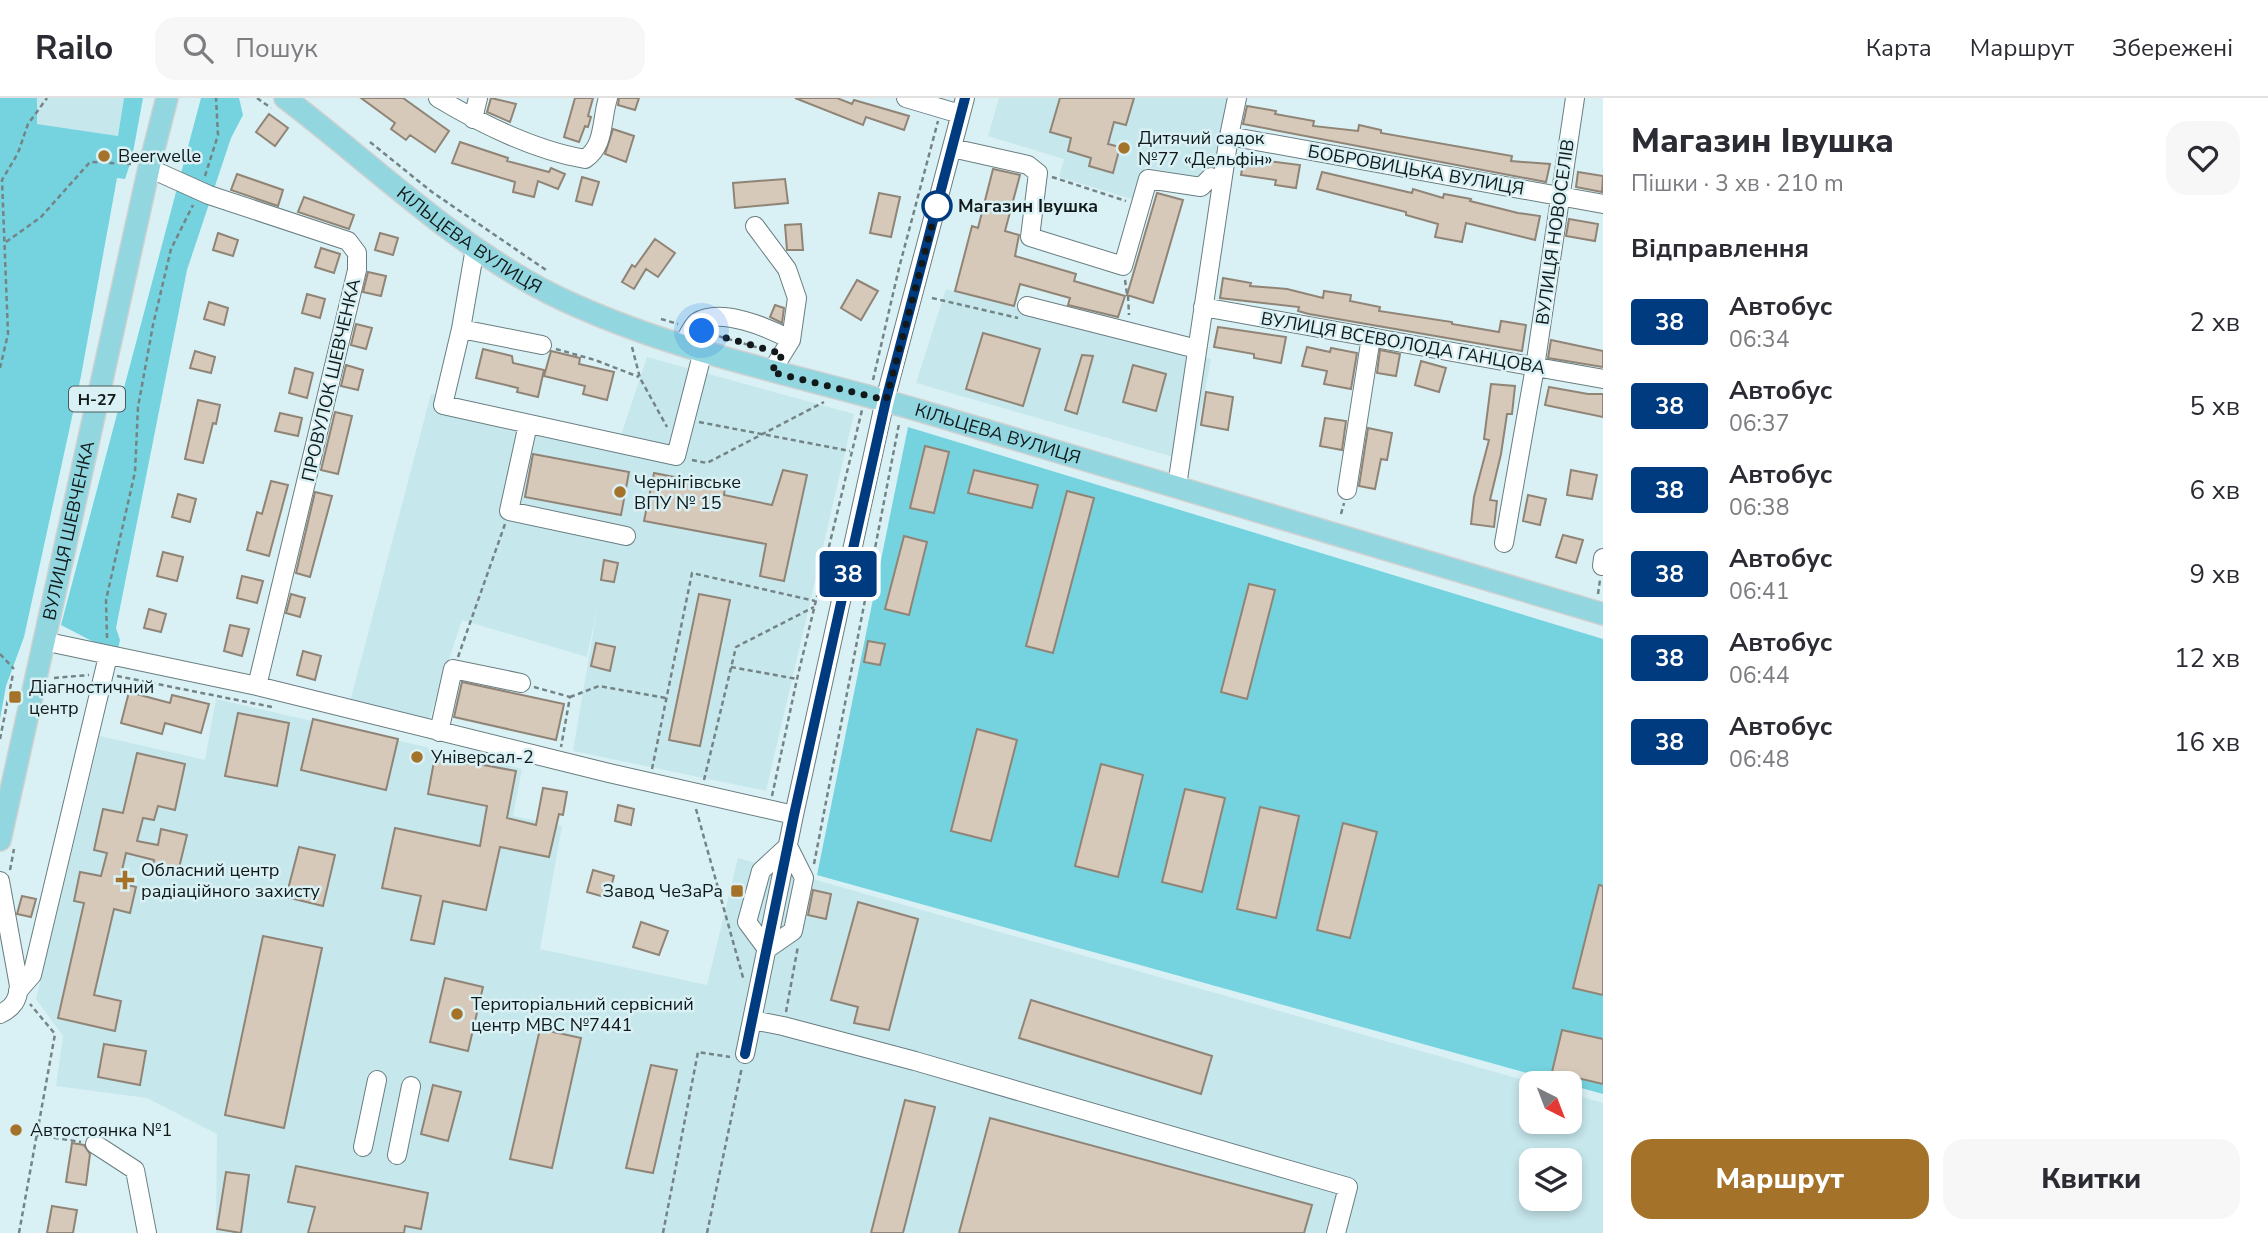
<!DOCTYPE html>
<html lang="uk">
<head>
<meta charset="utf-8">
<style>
	body { margin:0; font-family:"Nunito Sans",sans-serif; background:#f7f7f7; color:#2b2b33; height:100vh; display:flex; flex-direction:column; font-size:26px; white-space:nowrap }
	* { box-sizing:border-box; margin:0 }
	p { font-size:23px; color:#7c7c81 }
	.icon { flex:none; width:38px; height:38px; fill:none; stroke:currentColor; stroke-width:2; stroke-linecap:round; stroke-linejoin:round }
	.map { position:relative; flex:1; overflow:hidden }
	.panel { display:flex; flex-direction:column; background:#fff; width:665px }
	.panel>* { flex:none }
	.badge { padding:0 14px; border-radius:5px; font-size:24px; line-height:46px }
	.needle { width:46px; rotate:138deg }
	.tools { position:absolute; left:1519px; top:973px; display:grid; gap:14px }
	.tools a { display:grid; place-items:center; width:63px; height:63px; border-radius:14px; background:#fff; box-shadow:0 4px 10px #0003; font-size:35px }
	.you { position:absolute; width:35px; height:35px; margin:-18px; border:5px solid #fff; border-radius:50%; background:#1a73e8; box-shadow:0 0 0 10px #1a73e833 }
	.map>.badge { position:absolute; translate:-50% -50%; box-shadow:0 0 0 4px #fff }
	h2 { padding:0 28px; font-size:26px; line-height:63px }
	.round { display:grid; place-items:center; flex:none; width:74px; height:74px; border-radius:21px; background:#f7f7f7 }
	.overview { display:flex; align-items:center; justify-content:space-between; height:119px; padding:0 28px }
	h1 { font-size:33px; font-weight:800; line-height:52px }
	.button { display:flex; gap:14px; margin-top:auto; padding:14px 28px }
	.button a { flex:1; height:80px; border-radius:21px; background:#a47229; color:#fff; font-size:28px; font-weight:800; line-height:80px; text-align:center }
	.button a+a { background:#f7f7f7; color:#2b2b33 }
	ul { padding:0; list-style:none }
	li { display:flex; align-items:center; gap:21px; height:84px; padding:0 28px }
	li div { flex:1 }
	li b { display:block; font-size:26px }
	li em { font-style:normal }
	li .badge { min-width:77px; font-weight:700; text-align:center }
	header { display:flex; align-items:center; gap:42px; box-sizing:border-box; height:98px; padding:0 35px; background:#fff; border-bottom:2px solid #e1e1e2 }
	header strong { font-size:33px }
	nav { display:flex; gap:38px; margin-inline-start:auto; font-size:24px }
	.search { width:490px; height:63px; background:#f7f7f7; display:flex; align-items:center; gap:18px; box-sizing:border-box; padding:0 24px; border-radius:21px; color:#7c7c81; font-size:26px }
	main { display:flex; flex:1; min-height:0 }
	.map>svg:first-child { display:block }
</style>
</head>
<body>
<header>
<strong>Railo</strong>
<div class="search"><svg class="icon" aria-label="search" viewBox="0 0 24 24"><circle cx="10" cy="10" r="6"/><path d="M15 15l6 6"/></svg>Пошук</div>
<nav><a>Карта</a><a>Маршрут</a><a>Збережені</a></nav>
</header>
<main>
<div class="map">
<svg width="1603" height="1135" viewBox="0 0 1603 1135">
	<rect width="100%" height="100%" fill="#d9f1f4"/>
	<!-- built -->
	<path fill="#c6e7ec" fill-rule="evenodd" d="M37 0H124L118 38 37 26Z
		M999 0H1228L1219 62 1199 79 1145 69 1132 101 1059 79 1064 61 988 38Z
		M946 191 1211 261 1191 364 916 285Z
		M647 259 854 316 766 693 573 653 598 506 587 559 462 522 429 622 350 604 431 296 621 337Z
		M216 601 522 671 513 718 562 728 540 851 707 887 738 760 1534 985H1531V1024H1570V995L1603 1005V1135H216L217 1036 147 1000 56 988 63 938 36 901 100 638 205 662ZM1531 1062H1570V1101H1531Z"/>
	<!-- green -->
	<path fill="#75d2df" d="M0 0H37V26L118 38 124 0H143L132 60 125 81 117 80 81 278 24 539 6 588 0 621Z
		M201 0H239L243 17 231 40 187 172 116 530 120 542 117 556 61 527Z
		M908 329 1603 541V996L1570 987V985H1563L817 777Z"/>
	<!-- building -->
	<path fill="#d6c9ba" stroke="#908476" stroke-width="2" d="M361 0H403L449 33 435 54 410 37 406 42 391 31 395 25Z
		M491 0 516 6 510 24 487 14Z
		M575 0H593L588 18 591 19 588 29 585 28 579 44 564 39Z
		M619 0H639L635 12 618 7Z
		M795 0H837L852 6 854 2 909 18 904 32 866 19 863 27Z
		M1060 0H1134L1126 27 1114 24 1108 46 1120 49 1113 75 1089 68 1091 60 1068 53 1071 40 1050 34Z
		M1247 8 1276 13 1275 16 1314 23 1313 28 1358 33 1359 27 1381 32V35L1512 58 1511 63 1550 66 1546 84 1243 26Z
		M269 16 288 30 275 48 256 34Z
		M613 31 634 38 626 64 605 56Z
		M460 44 508 60 507 63 549 74 551 70 565 76 558 91 538 83 534 99 513 94 515 84 452 65Z
		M1244 60 1300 67 1296 90 1275 87 1276 82 1241 77Z
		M993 71 1020 77 1005 133 1019 137 1015 158 1076 176 1074 183 1125 198 1118 219 1068 207 1070 200 1020 186 1014 208 955 193 972 128 978 130Z
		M1322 74 1412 95 1413 91 1443 100 1444 96 1471 101 1470 103 1518 115 1540 118 1535 142 1466 125 1462 144 1435 139 1438 126 1406 117V114L1317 91Z
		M1578 74 1603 78 1602 94 1576 89Z
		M237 76 283 92 278 108 231 92Z
		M582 79 599 84 592 107 576 103Z
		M785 81 788 105 735 110 733 85Z
		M879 95 900 99 891 139 870 135Z
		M1157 95 1183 102 1153 205 1127 197Z
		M304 99 354 117 349 131 298 114Z
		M1569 121 1598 126 1595 143 1566 138Z
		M801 126 803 152H787L785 127Z
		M218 135 238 142 233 158 213 152Z
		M380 135 398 140 393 157 375 152Z
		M655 141 675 155 658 179 646 171 634 191 622 184 632 167 635 169Z
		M321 150 340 156 334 175 315 169Z
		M368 174 386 178 381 198 363 194Z
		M1223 180 1251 185 1250 188 1287 191 1323 200 1324 193 1351 197 1350 203 1380 209 1379 213 1452 224V226L1499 234 1501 223 1526 227 1522 253 1309 216 1298 213 1299 209 1220 200Z
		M857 182 878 193 861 222 841 210Z
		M307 196 325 201 320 220 302 215Z
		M209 204 228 210 224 227 204 221Z
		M775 207 784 210 782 225 770 219Z
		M356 226 372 230 366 251 351 247Z
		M1218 229 1286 239 1281 265 1254 260V256L1214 249Z
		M983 235 1040 251 1023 308 966 291Z
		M1551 242 1603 253V269L1548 260Z
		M1307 249 1330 254 1331 250 1357 255 1351 291 1324 286 1327 273 1302 268Z
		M483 251 512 258 513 265 544 272 538 299 517 294 518 290 476 280Z
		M1380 252 1400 256 1396 278 1377 275Z
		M195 253 215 259 211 275 190 270Z
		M551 253 580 260 579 266 614 274 607 302 583 296 585 288 544 278Z
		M1082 257 1093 258 1077 316 1065 312Z
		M1421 263 1446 270 1439 294 1415 287Z
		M346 267 363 272 358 292 341 288Z
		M1133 267 1166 276 1156 313 1123 304Z
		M295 270 313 275 307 300 289 295Z
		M1491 286 1515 288 1512 316H1507L1501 356 1490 402 1497 403 1494 429 1471 426 1474 399 1489 342 1484 341Z
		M1549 289 1588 296H1603V319L1545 307Z
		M1206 294 1233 299 1228 332 1201 327Z
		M198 302 220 307 216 326 213 325 203 365 185 361Z
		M335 314 352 318 338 376 321 372Z
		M280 315 302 320 298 338 275 333Z
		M1325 320 1346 323 1342 352 1320 348Z
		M1368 330 1392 335 1387 362 1381 361 1375 391 1359 388Z
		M925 348 949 354 934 415 910 410Z
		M533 356 629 374 621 417 525 399Z
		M783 372 807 377 784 483 760 478 766 446 644 423 654 375 725 389 724 397 772 407Z
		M974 372 1038 387 1032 410 968 395Z
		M1571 372 1597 377 1592 401 1567 397Z
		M271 383 288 387 269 458 247 452 257 414 262 416Z
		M1067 393 1094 400 1053 555 1026 548Z
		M315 394 332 398 310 479 296 475Z
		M178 396 196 401 190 424 172 419Z
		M1528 397 1546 401 1540 427 1523 423Z
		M1563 437 1583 442 1576 465 1556 459Z
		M904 438 927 444 909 517 885 511Z
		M163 454 183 459 177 483 157 478Z
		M604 462 618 465 614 484 601 482Z
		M242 478 263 483 257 505 237 500Z
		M1249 486 1275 492 1247 601 1221 594Z
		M291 496 305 500 300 519 286 515Z
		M699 496 730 502 700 648 669 642Z
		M149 511 166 516 161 534 144 530Z
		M230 527 249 531 242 558 224 553Z
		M868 543 885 546 880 567 864 564Z
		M596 545 615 549 610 573 591 568Z
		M303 553 321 558 315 582 297 577Z
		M462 584 564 606 556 642 454 619Z
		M129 594 170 605 172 597 209 606 201 635 165 625 162 636 121 625Z
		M238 615 289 625 277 688 225 678Z
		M313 621 398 641 386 692 301 672Z
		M977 631 1017 642 991 743 951 733Z
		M137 655 185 666 175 712 158 708 154 722 143 720 137 743 158 747 161 731 187 737 177 778 152 772 154 762 126 755 119 785 136 789 130 815 114 811 94 897 121 903 115 933 58 920 84 805 74 803 80 774 101 778 107 755 94 752 103 711 123 715Z
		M435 658 516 673 507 720 536 727 543 690 567 694 563 717 559 716 549 759 500 749 486 812 443 803 434 846 411 842 421 798 382 790 395 730 480 748 487 708 428 696Z
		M1101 666 1143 677 1118 779 1075 768Z
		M1185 691 1225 700 1202 794 1162 784Z
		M618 707 634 711 631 727 615 723Z
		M1260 709 1299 718 1276 820 1237 811Z
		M1343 725 1377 734 1350 840 1317 832Z
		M299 749 335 757 323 808 286 799Z
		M593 772 614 778 608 800 587 794Z
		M1599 787 1603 788V897L1573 890Z
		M813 792 831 796 826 821 808 817Z
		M22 798 36 801 31 819 17 816Z
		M858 804 918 821 889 932 854 925 858 909 831 902Z
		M641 824 668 833 659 857 633 849Z
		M263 838 322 850 284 1030 225 1017Z
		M445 880 483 889 468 953 430 944Z
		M1031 902 1212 958 1201 996 1019 940Z
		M540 931 581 940 552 1070 510 1061Z
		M1562 932 1603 941V986L1552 974Z
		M104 946 146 953 140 987 98 979Z
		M651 967 677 972 653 1075 626 1070Z
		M433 987 461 994 448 1043 421 1036Z
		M905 1002 935 1009 903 1135H871Z
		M990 1020 1312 1107 1304 1135H959Z
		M72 1045 84 1047 90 1056 86 1087 66 1084Z
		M296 1068 428 1095 421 1131 405 1128 404 1135H308L315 1109 288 1104Z
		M226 1074 249 1077 241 1135 217 1131Z
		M52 1108 77 1112 73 1135H47Z"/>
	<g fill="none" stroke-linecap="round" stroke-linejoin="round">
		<defs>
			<path id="minor" d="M438 0C483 27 533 52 585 61 605 48 601 22 608 0
				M906 0 960 16
				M473 21 478 0
				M1229 38 1603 106
				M952 50 1028 67 1038 75 1030 139 1123 168 1148 81 1201 89 1211 79
				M149 70 209 97 348 143 357 155V172L257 588
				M755 128 787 171 797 200 791 242 771 274
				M475 150 461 231 542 247
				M1027 208 1197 251
				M1203 209 1603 281
				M461 231 443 307 676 358 703 253
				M683 247C687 240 691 229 697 224 721 209 769 230 791 242
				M528 326 509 413 626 438
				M1177 388 1229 38 1237 0
				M1347 392 1371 239
				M1504 445 1535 269 1575 0
				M1602 468 1603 460
				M43 543 257 588 609 675 794 717
				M439 634 453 571 521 585
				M788 748 804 780 793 833 767 851 747 824 761 773Z
				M0 783 19 888C18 902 13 910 0 916
				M18 893 32 877 108 558
				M752 922 783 928 915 963 1348 1089 1336 1135
				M745 956 794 717 885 302 965 0
				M95 1046 135 1072 147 1135
				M363 1049 377 982
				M397 1057 411 988"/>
			<g id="major">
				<path id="s1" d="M285 0C372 66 453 146 551 196 669 254 796 276 921 313 1148 380 1375 449 1603 516"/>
				<path id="s2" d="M0 742 149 70 167 0"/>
			</g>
		</defs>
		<!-- minor casing -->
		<use href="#minor" stroke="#697e81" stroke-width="20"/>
		<!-- major casing -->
		<use href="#major" stroke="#cfd1d1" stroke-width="24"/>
		<!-- path -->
		<path stroke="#748486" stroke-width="2.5" stroke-dasharray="5 3.5" stroke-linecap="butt" d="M257 0 271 10
			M370 44 432 94 546 172
			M205 78 218 37 216 0
			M1052 79 1126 103
			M6 144 41 119 90 64 131 66
			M1125 182 1127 196
			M1128 198 1129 217
			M932 200 1018 220
			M661 221 678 226
			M711 236 766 252
			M632 249 640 280 667 329
			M556 251 595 262 639 279
			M0 270 8 236 2 82 18 55 28 26 47 0
			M873 282 899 170 938 23
			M699 324 850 353
			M692 362 707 365 824 304
			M1341 416 1344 405
			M1598 496 1600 482
			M107 540 106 502 135 374 138 309 153 227 171 151 193 107
			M0 556 14 571
			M458 559 505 426
			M731 569 797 581
			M117 578 272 609
			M54 580 89 577
			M534 589 570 599 561 649
			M570 599 599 588 666 600
			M0 641 13 576
			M652 671 692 475 815 503
			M704 682 736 549 814 509
			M772 698 797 581 862 312
			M696 711 744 883
			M814 766 899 326
			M10 772 14 751
			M786 914 798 848
			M37 1037 81 1044
			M19 1135 55 936 30 906
			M663 1135 698 954 730 959
			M707 1135 742 969"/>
		<!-- minor -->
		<use href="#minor" stroke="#fff" stroke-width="18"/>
		<!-- major -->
		<use href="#major" stroke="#92d6df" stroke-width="21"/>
	</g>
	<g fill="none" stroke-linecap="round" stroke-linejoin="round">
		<defs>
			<path id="line" d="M745 956 794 717 886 302 965 0"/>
		</defs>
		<!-- line casing -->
		<use href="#line" stroke="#fff" stroke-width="16"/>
		<!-- line -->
		<use href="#line" stroke="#003b80" stroke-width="10"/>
		<!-- walk -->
		<path stroke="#11191a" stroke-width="7" stroke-dasharray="0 12.6" d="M702 233 783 256 771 274 886 302 937 108"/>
	</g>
	<!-- markers -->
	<g fill="#a47229" stroke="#d9f1f4" stroke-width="2.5">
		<circle cx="1124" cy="50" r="7"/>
		<circle cx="104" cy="58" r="7"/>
		<circle cx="620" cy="394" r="7"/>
		<rect x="8" y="592" width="14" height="14" rx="3.5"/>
		<circle cx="417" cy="659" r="7"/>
		<path d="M121.5 771.5h7v7h7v7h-7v7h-7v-7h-7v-7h7z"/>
		<rect x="730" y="786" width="14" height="14" rx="3.5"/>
		<circle cx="457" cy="916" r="7"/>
		<circle cx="16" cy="1032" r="7"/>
	</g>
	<circle fill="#fff" stroke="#003b80" stroke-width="3.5" cx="937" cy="108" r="14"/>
	<g text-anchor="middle" stroke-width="5" stroke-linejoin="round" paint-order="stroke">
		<!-- shield labels -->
		<rect fill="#d9f1f4" stroke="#4d5a5b" stroke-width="2" x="69" y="288.5" width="56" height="25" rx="5"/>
		<g font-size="16" font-weight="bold" fill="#11191a">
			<text x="97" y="307">Н-27</text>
		</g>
		<!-- poi labels -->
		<g font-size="18" fill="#11191a" stroke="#d9f1f4" text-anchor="start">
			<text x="1138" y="46">Дитячий садок<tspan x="1138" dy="21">№77 «Дельфін»</tspan></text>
			<text x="118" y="64">Beerwelle</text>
			<text x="634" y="390">Чернігівське<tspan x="634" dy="21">ВПУ № 15</tspan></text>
			<text x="29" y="595">Діагностичний<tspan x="29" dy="21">центр</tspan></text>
			<text x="431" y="665">Універсал-2</text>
			<text x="141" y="778">Обласний центр<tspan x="141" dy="21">радіаційного захисту</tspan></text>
			<text x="723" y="799" text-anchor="end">Завод ЧеЗаРа</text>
			<text x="471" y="912">Територіальний сервісний<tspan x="471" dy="21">центр МВС №7441</tspan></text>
			<text x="30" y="1038">Автостоянка №1</text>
		</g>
		<!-- street labels -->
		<g font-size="18" fill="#11191a" stroke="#d9f1f4">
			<text transform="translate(1416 72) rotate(10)" y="6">БОБРОВИЦЬКА ВУЛИЦЯ</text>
			<text transform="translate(1555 134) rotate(-82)" y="6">ВУЛИЦЯ НОВОСЕЛІВ</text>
			<text dy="6" stroke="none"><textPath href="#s1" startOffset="233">КІЛЬЦЕВА ВУЛИЦЯ</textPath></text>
			<text transform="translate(1403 245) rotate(10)" y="6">ВУЛИЦЯ ВСЕВОЛОДА ГАНЦОВА</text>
			<text transform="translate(331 282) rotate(-77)" y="6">ПРОВУЛОК ШЕВЧЕНКА</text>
			<text dy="6" stroke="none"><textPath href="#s1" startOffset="800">КІЛЬЦЕВА ВУЛИЦЯ</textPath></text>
			<text dy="6" stroke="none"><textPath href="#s2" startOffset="317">ВУЛИЦЯ ШЕВЧЕНКА</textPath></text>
		</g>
		<!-- stop labels -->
		<g font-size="18" font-weight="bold" fill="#11191a" stroke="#d9f1f4" text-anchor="start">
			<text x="958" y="114">Магазин Івушка</text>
		</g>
	</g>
</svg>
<div class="tools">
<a><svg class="needle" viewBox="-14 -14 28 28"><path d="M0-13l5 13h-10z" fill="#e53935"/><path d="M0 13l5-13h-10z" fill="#7c7c81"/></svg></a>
<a><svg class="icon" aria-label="layers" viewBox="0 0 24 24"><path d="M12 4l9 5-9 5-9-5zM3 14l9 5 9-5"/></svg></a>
</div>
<div class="you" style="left:702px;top:233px"></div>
<b class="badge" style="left:848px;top:476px;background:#003b80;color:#fff">38</b>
</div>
<section class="panel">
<div class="overview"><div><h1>Магазин Івушка</h1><p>Пішки · 3 хв · 210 m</p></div><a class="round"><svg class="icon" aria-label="heart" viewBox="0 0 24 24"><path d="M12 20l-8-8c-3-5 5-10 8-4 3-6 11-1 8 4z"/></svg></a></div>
<h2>Відправлення</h2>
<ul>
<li><span class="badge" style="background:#003b80;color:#fff">38</span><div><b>Автобус</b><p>06:34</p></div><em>2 хв</em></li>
<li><span class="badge" style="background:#003b80;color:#fff">38</span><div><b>Автобус</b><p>06:37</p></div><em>5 хв</em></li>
<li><span class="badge" style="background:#003b80;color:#fff">38</span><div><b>Автобус</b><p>06:38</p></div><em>6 хв</em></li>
<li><span class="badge" style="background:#003b80;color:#fff">38</span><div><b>Автобус</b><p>06:41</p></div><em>9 хв</em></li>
<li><span class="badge" style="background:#003b80;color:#fff">38</span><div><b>Автобус</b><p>06:44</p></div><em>12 хв</em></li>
<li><span class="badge" style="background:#003b80;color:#fff">38</span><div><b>Автобус</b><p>06:48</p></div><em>16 хв</em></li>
</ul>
<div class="button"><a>Маршрут</a><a>Квитки</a></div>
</section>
</main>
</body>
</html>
